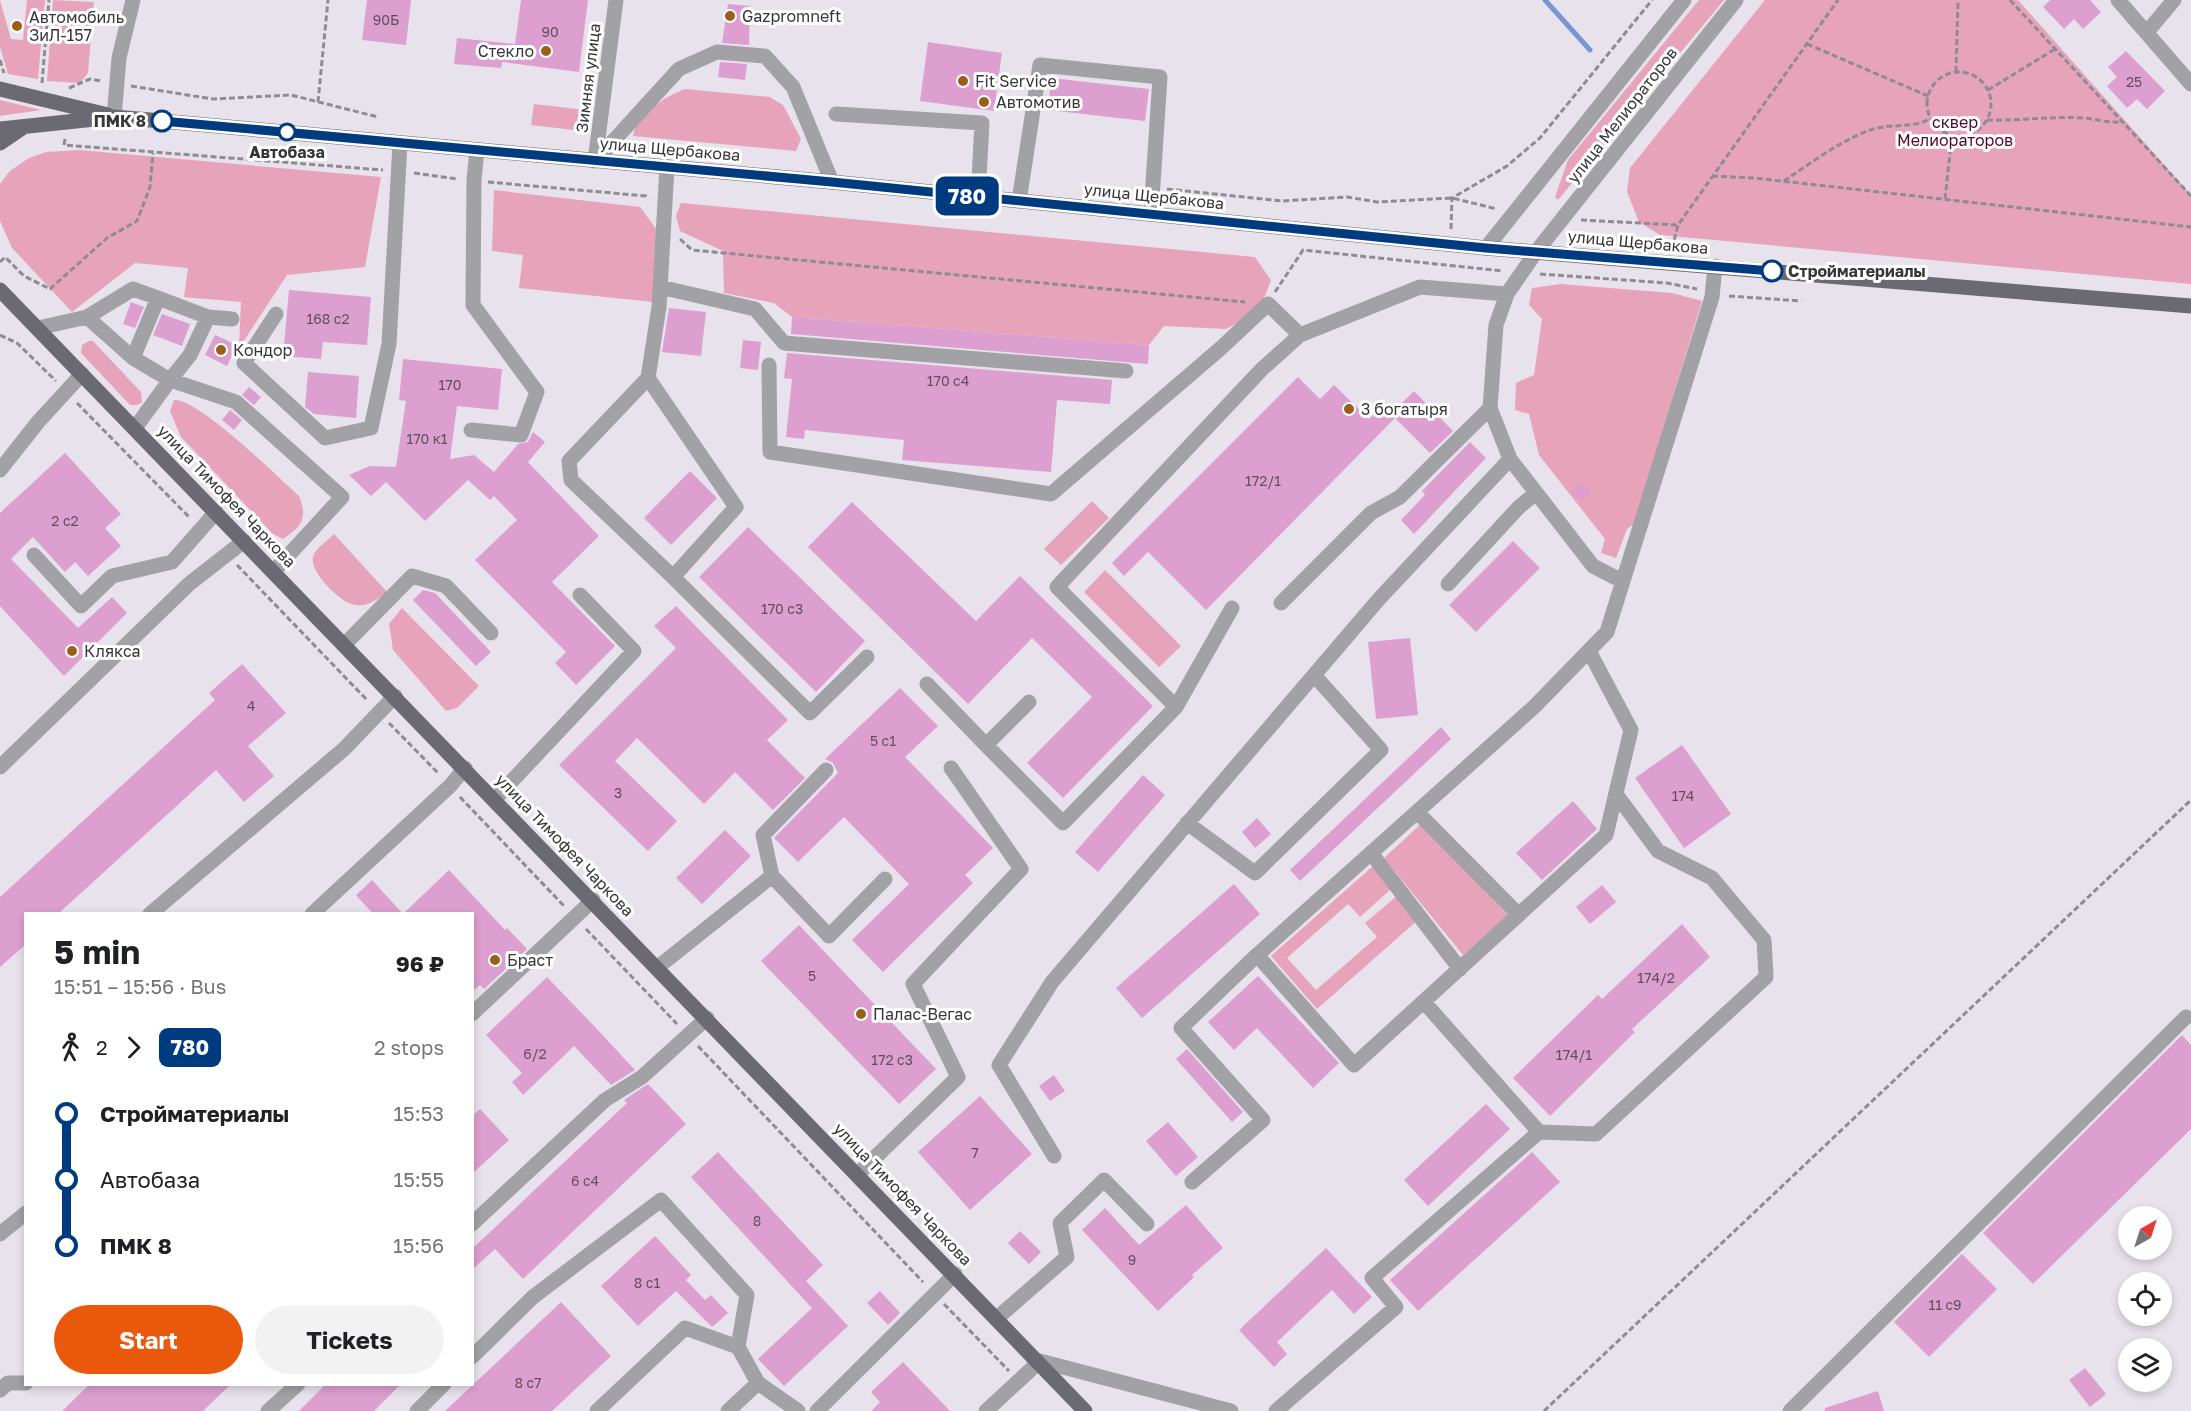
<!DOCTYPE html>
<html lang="en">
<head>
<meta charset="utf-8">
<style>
	body { margin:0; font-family:"Golos Text",sans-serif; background:#f2f2f2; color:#202124; height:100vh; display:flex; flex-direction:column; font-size:22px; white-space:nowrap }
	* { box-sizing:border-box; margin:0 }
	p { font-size:20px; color:#757577 }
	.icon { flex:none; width:33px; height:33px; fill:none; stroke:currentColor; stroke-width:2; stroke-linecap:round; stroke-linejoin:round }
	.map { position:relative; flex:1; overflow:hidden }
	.panel { position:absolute; left:24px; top:912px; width:450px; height:474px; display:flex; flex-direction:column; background:#fff; border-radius:0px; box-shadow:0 3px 9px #0003 }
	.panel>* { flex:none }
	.badge { padding:0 12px; border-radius:9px; font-size:21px; line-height:39px }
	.needle { width:39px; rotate:39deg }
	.buttons { position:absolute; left:2118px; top:1206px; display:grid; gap:12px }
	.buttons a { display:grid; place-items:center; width:54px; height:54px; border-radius:50%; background:#fff; box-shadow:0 3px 9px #0003; font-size:30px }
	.map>.badge { position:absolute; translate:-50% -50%; box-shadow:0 0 0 3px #fff }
	.legs { display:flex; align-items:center; gap:9px; height:66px; padding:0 30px; font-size:20px }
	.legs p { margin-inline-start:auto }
	.overview { display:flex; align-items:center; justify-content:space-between; height:102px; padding:0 30px }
	h1 { font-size:33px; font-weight:700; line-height:45px }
	.primary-button { display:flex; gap:12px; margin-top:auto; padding:12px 30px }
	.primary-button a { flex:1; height:69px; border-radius:36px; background:#ea580c; color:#fff; font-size:24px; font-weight:700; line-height:69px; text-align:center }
	.primary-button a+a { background:#f2f2f2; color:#202124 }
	ul { padding:0 30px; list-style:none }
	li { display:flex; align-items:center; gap:21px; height:66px; font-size:22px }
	li i { display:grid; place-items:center; width:9px; height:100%; margin:0 8px; background:currentColor }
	li i::after { content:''; width:15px; height:15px; margin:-8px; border:4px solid; border-radius:50%; background:#fff }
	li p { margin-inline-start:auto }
	li:first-child i { background:linear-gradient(#0000 50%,currentColor 0) }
	li:last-child i { background:linear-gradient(currentColor 50%,#0000 0) }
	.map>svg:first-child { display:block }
</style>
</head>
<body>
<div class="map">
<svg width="2191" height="1411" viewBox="0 0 2191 1411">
	<rect width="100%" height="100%" fill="#e7e2ec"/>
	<!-- green -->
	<path fill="#e7a3ba" d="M0 0 11 39 23 40 27 0H45L38 79 8 74 0 47Z
		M53 0 94 2 88 73 80 83 47 81Z
		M1699 0H1724L1558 200 1555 197 1568 160Z
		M1765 0H2018L2191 195V284L1660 235 1639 222 1627 192 1630 168Z
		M685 89 770 97 783 105 801 139 796 151 633 136C636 114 666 96 685 89Z
		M0 100 41 110 0 116Z
		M534 104 586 110 583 131 531 125Z
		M79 150 381 177 365 267 287 275 239 348 241 302 184 297 188 268 135 263 72 312 12 248 0 221V184L10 171 29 158 46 152Z
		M494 190 640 207 660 234 653 302 519 288 523 255 492 251Z
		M681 203 1255 257 1271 280 1259 312 1226 329 1164 326 1149 345 792 317 774 303 724 293 723 251 680 231 676 216Z
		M1560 284 1672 293 1702 301 1634 524 1627 529 1616 558 1601 553 1605 539 1539 455 1529 414 1515 410 1516 383 1534 375 1542 319 1529 305 1532 288Z
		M89 341H93L141 392 142 402 138 405H130L81 353 82 345Z
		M174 400C198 398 278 477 299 496 308 517 302 527 283 539L273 534 181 437 170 411Z
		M1092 501 1109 518 1061 565 1044 549Z
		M334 534 387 592C377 600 363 610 349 603 337 598 306 569 314 554 318 547 328 540 334 534Z
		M1105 570 1181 646 1159 667 1084 592Z
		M402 608 479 686 457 708 446 711 393 650 389 624Z
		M1421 824 1508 915 1463 955 1384 858Z
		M1373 866 1392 888 1360 917 1348 904 1287 958 1316 990 1377 937 1365 923 1398 895 1419 919 1317 1009 1271 956Z"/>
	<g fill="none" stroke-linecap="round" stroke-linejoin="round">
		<!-- stream -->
		<path stroke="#7995d2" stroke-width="5" d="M1545 0 1590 50"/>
	</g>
	<!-- building -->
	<path fill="#dd9fd0" d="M367 0H411L406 45 362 40Z
		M521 0H588L579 72 502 62 501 68 454 64 457 38 515 44Z
		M2050 0H2090L2101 12 2083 29 2074 19 2064 29 2043 7Z
		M728 4 750 6 749 45 722 43Z
		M928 42 1002 53 994 111 920 101Z
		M2126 51 2165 91 2147 109 2137 99 2127 108 2107 86 2117 77 2108 67Z
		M720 62 747 64 745 80 718 77Z
		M1051 78 1149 89 1145 121 1048 110Z
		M289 290 371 297 367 345 323 342 321 359 283 356Z
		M131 302 144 307 135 328 123 324Z
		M669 308 706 312 701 356 662 352Z
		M162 314 190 324 182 346 153 335Z
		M792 317 1149 345 1148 364 791 334Z
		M215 335 237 345 227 366 205 355Z
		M743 340 761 342 758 370 740 368Z
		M787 353 1112 380 1110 404 1057 400 1051 472 902 460 904 440 805 430 804 439 786 437 792 379 784 378Z
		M403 359 502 369 498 410 457 406 450 459 474 455 494 472 518 444 528 442 533 432 545 442 528 462 599 536 552 582 615 646 576 685 555 663 566 652 475 560 517 520 494 496 490 500 468 480 425 521 386 482 371 496 349 475 370 466 396 467 406 401 399 400Z
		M308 372 359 376 356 418 314 414 305 407Z
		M1298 377 1320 399 1334 385 1369 419 1386 402 1394 411 1414 391 1453 431 1430 453 1395 418 1206 610 1148 552 1124 576 1112 563Z
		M249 387 261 397 254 405 242 395Z
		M230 410 242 420 234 430 222 420Z
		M1470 442 1486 458 1414 534 1401 520 1425 495 1422 491Z
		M65 453 121 514 105 528 121 546 88 576 75 562 65 572 33 537 11 559 78 628 112 597 127 613 64 676 0 606V513Z
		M690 471 717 498 671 545 644 518Z
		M1580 482 1591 491 1582 502 1571 493Z
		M852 502 976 621 1020 576 1153 706 1063 798 1027 763 1092 697 1032 638 968 704 808 547Z
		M748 527 865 641 816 692 699 577Z
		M1513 541 1540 568 1476 632 1449 605Z
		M423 590 435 593 491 652 476 666 413 600Z
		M676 606 788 720 767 740 805 778 773 810 735 772 704 804 637 738 615 761 677 821 648 851 559 765 676 648 654 626Z
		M1410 638 1418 715 1376 719 1368 642Z
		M242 664 286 713 248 746 274 776 244 802 216 770 58 914H26V944L0 967V897L215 700 209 693Z
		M900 688 938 726 905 757 993 848 965 875 973 883 883 972 852 940 909 884 844 817 798 862 774 838 838 773 833 763 825 759Z
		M1441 727 1451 739 1300 881 1290 870Z
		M1682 745 1731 814 1684 848 1635 778Z
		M1143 775 1165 795 1098 872 1075 852Z
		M1573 801 1597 829 1542 880 1516 853Z
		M1257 818 1271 834 1255 848 1242 832Z
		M725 830 751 856 702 904 676 878Z
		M449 870 505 930 507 928 527 949 484 989 480 985 472 992V914H403Z
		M372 880 403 914H373L356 895Z
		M1234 884 1260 914 1142 1018 1116 988Z
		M1602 885 1616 902 1590 924 1576 907Z
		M1682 924 1710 957 1632 1029 1635 1032 1550 1116 1513 1078 1598 995 1602 999Z
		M799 925 936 1069 899 1104 761 961Z
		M1258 976 1339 1063 1313 1088 1257 1028 1234 1050 1208 1022Z
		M547 977 595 1027 635 1070 611 1085 574 1046 523 1095 512 1082 522 1073 486 1035Z
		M2182 1035 2191 1045V1129L2033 1284 1983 1233Z
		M1187 1049 1243 1112 1232 1122 1176 1059Z
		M1054 1075 1065 1091 1050 1101 1039 1086Z
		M648 1084 686 1124 523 1279 495 1249 472 1270V1249L627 1103 624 1100Z
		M980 1096 1032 1154 970 1210 918 1152Z
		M1486 1104 1510 1129 1428 1206 1404 1180Z
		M480 1109 509 1140 472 1174V1116Z
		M1168 1122 1198 1157 1176 1176 1146 1141Z
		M718 1152 823 1265 806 1281 848 1326 784 1386 758 1359 812 1308 691 1177Z
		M1532 1152 1560 1182 1418 1311 1390 1280Z
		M1186 1205 1223 1248 1192 1275 1194 1277 1158 1311 1082 1230 1105 1208 1139 1245Z
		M1020 1231 1041 1252 1029 1264 1008 1243Z
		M655 1236 691 1275 686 1280 705 1300 711 1295 728 1313 712 1327 676 1291 638 1326 601 1286Z
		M1326 1248 1372 1297 1354 1314 1332 1290 1277 1342 1287 1354 1274 1367 1239 1330Z
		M1962 1254 1997 1289 1929 1357 1894 1322Z
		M880 1291 900 1313 888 1325 867 1303Z
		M561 1302 611 1356 552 1411H445Z
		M903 1362 950 1411H871L880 1402 871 1392Z
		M2085 1368 2106 1394 2090 1407 2069 1380Z
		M90 1384H231L203 1411H62Z
		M326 1384H401L374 1411H299Z
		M1878 1391 1884 1411H1825V1408Z"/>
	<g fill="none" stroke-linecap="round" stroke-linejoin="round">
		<!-- path -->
		<path stroke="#8f8b92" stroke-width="3" stroke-dasharray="6 3" stroke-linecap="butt" d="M2010 0 2191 196
			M1807 44 1928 96
			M0 60 4 73
			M1956 72 1958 0
			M1927 104a32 32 0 1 1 64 0a32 32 0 1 1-64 0Z
			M42 83 49 0
			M131 86 213 99 291 95 378 117
			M69 88 90 79 101 81
			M1988 90 2055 49
			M318 102 328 0
			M1987 120C2019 121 2051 116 2083 118 2097 119 2107 123 2121 122
			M65 139 64 145 383 170
			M414 173 458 179
			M1712 176 1754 178 2191 227
			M1784 181C1811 163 1840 141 1870 130 1890 123 1911 129 1930 119
			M488 182 646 196 648 199
			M1167 189 1282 201 1347 197 1377 202 1452 198 1497 209
			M1945 199 1952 135
			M1581 220 1678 225
			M1451 229 1452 198 1507 166 1540 138 1652 0
			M680 239 692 250 1245 302
			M1672 249 1678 225 1838 0
			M0 262 5 257 24 276 50 289 107 238 137 221 150 187 153 153
			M1540 274 1667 283 1697 289
			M1275 292 1303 250 1503 271
			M1729 296 1801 301
			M0 335 17 343 56 381
			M77 403 190 518
			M237 565 368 701
			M389 723 439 774
			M460 797 565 907
			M586 929 677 1024
			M698 1046 923 1282
			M944 1304 1009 1371
			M1544 1411 2191 800"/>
		<!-- minor -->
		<path stroke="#a2a2a6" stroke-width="15" d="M2118 0 2191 84
			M2147 32 2174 0
			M836 114 982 123 978 197
			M114 117 119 58 133 0
			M595 161 679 69 717 52 765 56 793 87 832 182
			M595 161 616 0
			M667 167 659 307 648 378 569 461 571 480 673 577 810 713 867 657
			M1019 201 1040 65 1160 77 1151 214
			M1486 248 1684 0
			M660 287 755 309 784 343 1126 371
			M158 298 208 317 232 319
			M276 314 244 363 325 438 371 428 389 344 400 143
			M87 317 133 358 170 380 135 428
			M208 317 190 355 170 380 236 402 342 497 274 571
			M38 328 87 317 133 289 158 298 133 358
			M769 365 770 452 1051 494 1221 348 1268 304 1300 335
			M648 378 736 507 673 577
			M1490 408 1510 459 1593 566 1622 581
			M471 430 521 435 537 392 473 305 474 180 477 150
			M0 470 38 422 82 374
			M34 555 81 606 112 576 172 562 216 512
			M1448 584 1519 507 1536 493
			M1281 603 1371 513 1400 497 1490 408 1496 325 1507 294 1536 252 1736 0
			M345 644 412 576 446 586 491 633
			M927 684 986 745
			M1029 702 986 745 1063 823 1176 707 1057 587 1262 369 1300 335 1420 287 1507 294
			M1176 707 1232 608
			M0 767 189 584 244 541
			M495 799 634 651 580 595
			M1417 812 1519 915
			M1187 823 1255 873 1381 750 1314 675
			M1371 853 1460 969
			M772 876 763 835 826 770
			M150 914 344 749 395 696
			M312 914 450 786 465 768
			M1257 955 1354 1065 1606 835 1631 730 1589 651
			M658 967 772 876 829 936 885 879
			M472 1014 593 900
			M1539 1132 1596 1134 1766 977 1764 940 1712 878 1658 851 1616 794
			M1054 1156 999 1065 1052 982 1379 599 1510 459
			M858 1174 958 1077 913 984 1021 869 951 768
			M1192 1182 1263 1120 1181 1028 1257 955 1534 707 1607 632 1712 297 1715 266
			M472 1224 605 1100 642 1077 707 1018
			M0 1234 26 1213
			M997 1318 1067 1257 1060 1223 1104 1180 1147 1224
			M472 1357 533 1297 661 1200 747 1295 738 1347 758 1383
			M0 1390 8 1383H26
			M268 1411 298 1384
			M417 1411 444 1384
			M597 1411 685 1328 738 1347
			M728 1411 758 1383 798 1411
			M817 1411 955 1274
			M986 1411 1040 1361 1231 1411
			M1276 1411 1396 1307 1372 1278 1539 1132 1424 1002
			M1790 1411 2186 1017"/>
		<!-- major -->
		<path stroke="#6b6a72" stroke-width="15" d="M0 89 108 115
			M0 129 114 117 162 121 832 182 1486 248 2191 306
			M0 143 22 128
			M0 290 1085 1411"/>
	</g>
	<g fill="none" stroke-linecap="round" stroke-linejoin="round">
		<defs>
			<path id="line-1" d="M162 121 832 182 1486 248 1772 271"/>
		</defs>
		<!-- line-1 casing -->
		<use href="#line-1" stroke="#fff" stroke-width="14"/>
		<!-- line-1 -->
		<use href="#line-1" stroke="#003b80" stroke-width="9"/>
	</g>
	<!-- markers -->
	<g fill="#98601b" stroke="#fff" stroke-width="2">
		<circle cx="730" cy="16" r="6"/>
		<circle cx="17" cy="26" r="6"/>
		<circle cx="546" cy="51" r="6"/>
		<circle cx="963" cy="81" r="6"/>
		<circle cx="984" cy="102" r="6"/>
		<circle cx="221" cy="350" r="6"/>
		<circle cx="1349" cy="409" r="6"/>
		<circle cx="72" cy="651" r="6"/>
		<circle cx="495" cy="960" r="6"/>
		<circle cx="861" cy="1014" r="6"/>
	</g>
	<g fill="#fff" stroke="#003b80" stroke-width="3">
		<circle cx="162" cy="121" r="10"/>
		<circle cx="287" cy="132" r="8"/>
		<circle cx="1772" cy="271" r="10"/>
	</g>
	<g text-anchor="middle" stroke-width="6" stroke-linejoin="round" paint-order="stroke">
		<!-- number labels -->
		<g font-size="14" fill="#60505f">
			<text x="386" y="25">90Б</text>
			<text x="550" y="37">90</text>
			<text x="2134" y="87">25</text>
			<text x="328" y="324">168 с2</text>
			<text x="948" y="386">170 с4</text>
			<text x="450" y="390">170</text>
			<text x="427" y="444">170 к1</text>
			<text x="1263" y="486">172/1</text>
			<text x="65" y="526">2 с2</text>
			<text x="782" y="614">170 с3</text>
			<text x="251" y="711">4</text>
			<text x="883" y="746">5 с1</text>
			<text x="618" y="798">3</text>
			<text x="1683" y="801">174</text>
			<text x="812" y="981">5</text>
			<text x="1656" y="983">174/2</text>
			<text x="535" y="1059">6/2</text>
			<text x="1574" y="1060">174/1</text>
			<text x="892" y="1065">172 с3</text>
			<text x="975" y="1158">7</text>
			<text x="585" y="1186">6 с4</text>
			<text x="757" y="1226">8</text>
			<text x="1132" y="1265">9</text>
			<text x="647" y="1288">8 с1</text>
			<text x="1945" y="1310">11 с9</text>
			<text x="528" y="1388">8 с7</text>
		</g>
		<!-- poi labels -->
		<g font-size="16" fill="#373539" stroke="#fff" text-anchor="start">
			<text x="742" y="22">Gazpromneft</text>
			<text x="29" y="23">Автомобиль<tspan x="29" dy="18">ЗиЛ-157</tspan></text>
			<text x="534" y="57" text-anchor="end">Стекло</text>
			<text x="975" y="87">Fit Service</text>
			<text x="996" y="108">Автомотив</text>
			<text x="233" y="356">Кондор</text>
			<text x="1361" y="415">3 богатыря</text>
			<text x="84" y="657">Клякса</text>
			<text x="507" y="966">Браст</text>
			<text x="873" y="1020">Палас-Вегас</text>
		</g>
		<!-- street labels -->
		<g font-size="16" fill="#373539" stroke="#fff">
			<text transform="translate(588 78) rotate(-83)" y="6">Зимняя улица</text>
			<text transform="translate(1622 115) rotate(-52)" y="6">улица Мелиораторов</text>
			<text transform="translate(670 149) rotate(5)" y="6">улица Щербакова</text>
			<text transform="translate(1154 196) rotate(6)" y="6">улица Щербакова</text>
			<text transform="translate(1638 242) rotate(5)" y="6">улица Щербакова</text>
			<text transform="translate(227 496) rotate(46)" y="6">улица Тимофея Чаркова</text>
			<text transform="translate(565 845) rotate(46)" y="6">улица Тимофея Чаркова</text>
			<text transform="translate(903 1194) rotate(46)" y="6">улица Тимофея Чаркова</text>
		</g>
		<!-- stop labels -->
		<g font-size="16" font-weight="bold" fill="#373539" stroke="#fff" text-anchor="end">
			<text x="146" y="127">ПМК 8</text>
			<text x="287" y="158" text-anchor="middle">Автобаза</text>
			<text x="1788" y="277" text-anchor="start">Стройматериалы</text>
		</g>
		<!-- park labels -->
		<g font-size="16" fill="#4e0a2a" stroke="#fff">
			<text x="1955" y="128">сквер<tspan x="1955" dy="18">Мелиораторов</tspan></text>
		</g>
	</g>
</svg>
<div class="buttons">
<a><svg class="needle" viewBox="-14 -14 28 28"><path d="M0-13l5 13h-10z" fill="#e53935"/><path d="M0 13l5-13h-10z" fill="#757577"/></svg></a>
<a><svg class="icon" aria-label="locate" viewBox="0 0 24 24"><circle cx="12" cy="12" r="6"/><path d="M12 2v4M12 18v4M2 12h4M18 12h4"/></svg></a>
<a><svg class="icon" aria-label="layers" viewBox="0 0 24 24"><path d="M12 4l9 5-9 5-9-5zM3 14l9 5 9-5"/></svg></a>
</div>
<b class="badge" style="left:967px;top:196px;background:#003b80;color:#fff">780</b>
<section class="panel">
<div class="overview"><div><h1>5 min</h1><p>15:51 – 15:56 · Bus</p></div><b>96 ₽</b></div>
<div class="legs"><svg class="icon" aria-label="walk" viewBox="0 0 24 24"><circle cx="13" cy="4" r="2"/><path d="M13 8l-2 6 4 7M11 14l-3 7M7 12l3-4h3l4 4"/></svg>2<svg class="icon" aria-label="forward" viewBox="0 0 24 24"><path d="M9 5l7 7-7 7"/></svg><b class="badge" style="background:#003b80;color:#fff">780</b><p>2 stops</p></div>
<ul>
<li><i style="color:#003b80"></i><b>Стройматериалы</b><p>15:53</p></li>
<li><i style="color:#003b80"></i><span>Автобаза</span><p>15:55</p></li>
<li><i style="color:#003b80"></i><b>ПМК 8</b><p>15:56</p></li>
</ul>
<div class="primary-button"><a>Start</a><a>Tickets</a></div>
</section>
</div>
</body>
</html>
